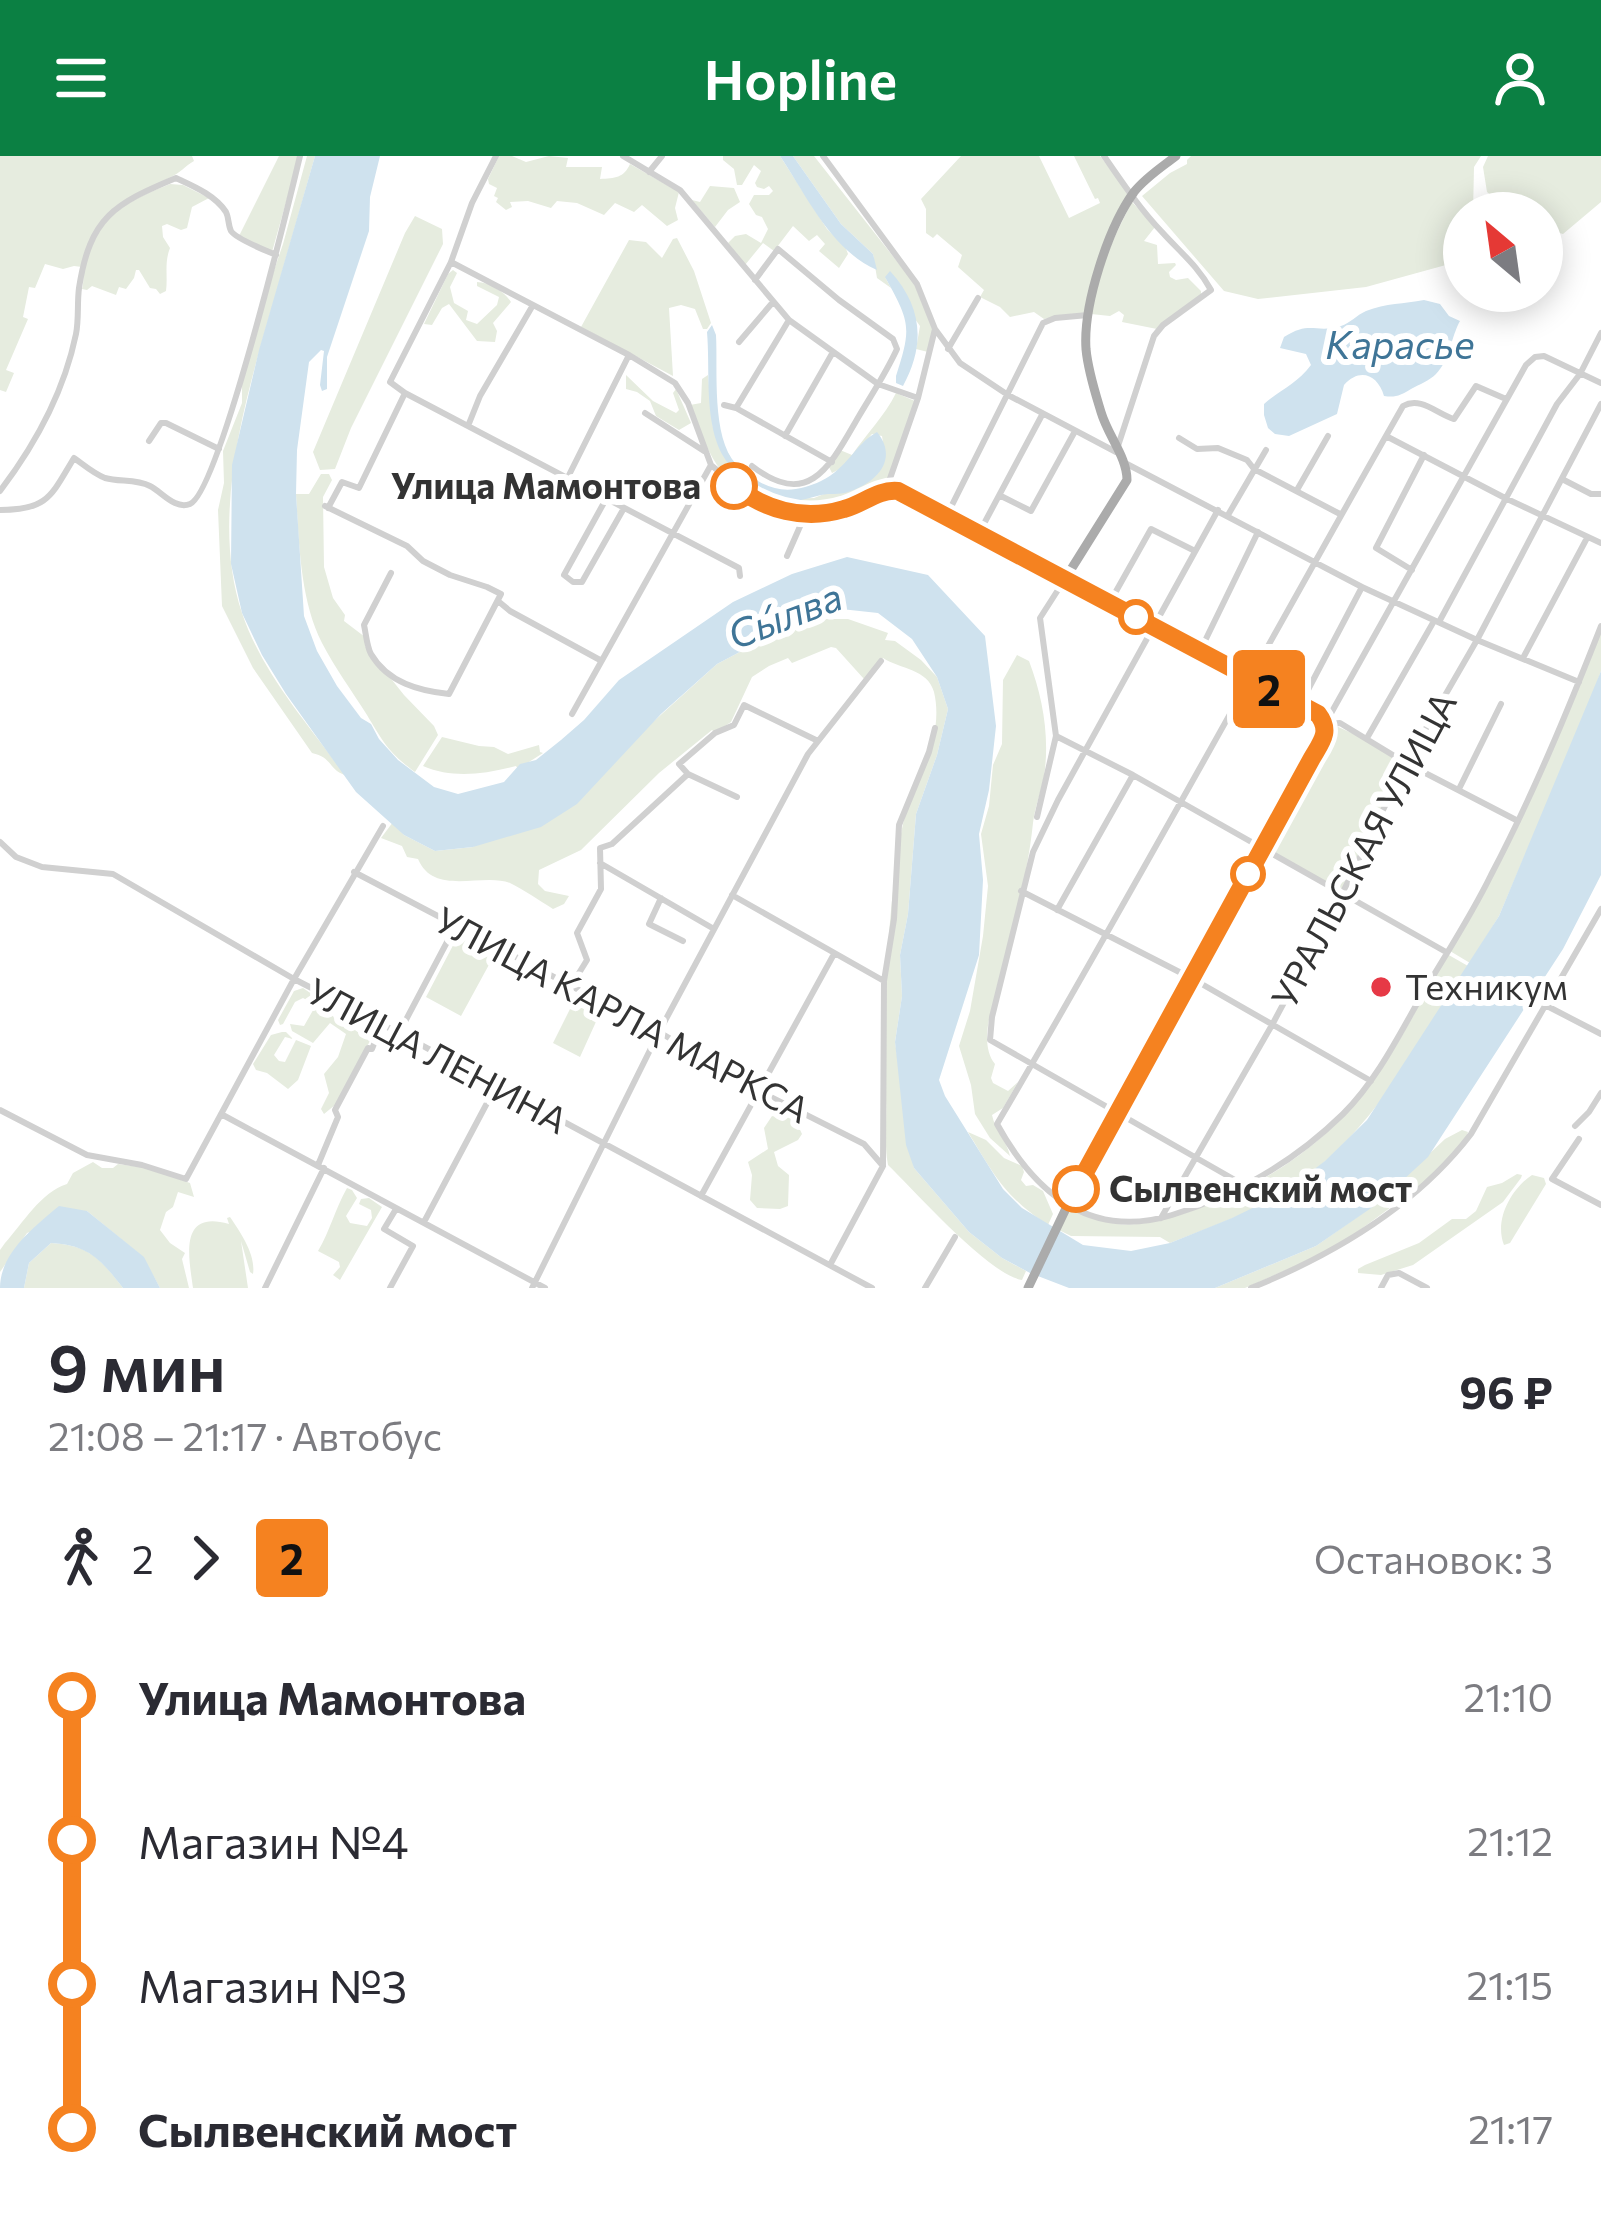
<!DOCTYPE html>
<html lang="ru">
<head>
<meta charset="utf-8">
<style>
	body { margin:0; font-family:Commissioner,sans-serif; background:#f7f7f7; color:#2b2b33; height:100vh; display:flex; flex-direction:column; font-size:45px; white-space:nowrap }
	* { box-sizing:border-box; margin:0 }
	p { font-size:39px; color:#7c7c81 }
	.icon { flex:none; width:66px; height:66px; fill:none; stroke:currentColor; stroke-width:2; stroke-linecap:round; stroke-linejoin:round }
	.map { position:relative; height:1132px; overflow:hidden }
	.drawer { display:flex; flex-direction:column; background:#fff; flex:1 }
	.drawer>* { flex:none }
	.badge { padding:0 24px; border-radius:9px; font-size:42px; line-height:78px }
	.needle { width:78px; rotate:331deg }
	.tools { position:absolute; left:1443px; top:36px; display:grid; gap:24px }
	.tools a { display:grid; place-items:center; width:120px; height:120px; border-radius:50%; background:#fff; box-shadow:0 6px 30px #0003; font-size:60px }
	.map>.badge { position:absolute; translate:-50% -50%; box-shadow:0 0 0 6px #fff }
	.legs { display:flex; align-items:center; gap:18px; height:132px; padding:0 48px; font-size:39px }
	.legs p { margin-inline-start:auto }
	.headline { display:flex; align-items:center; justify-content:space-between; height:204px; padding:0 48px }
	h1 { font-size:66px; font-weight:600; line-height:90px }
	ul { padding:0 48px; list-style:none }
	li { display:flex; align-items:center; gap:42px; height:144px; font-size:45px }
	li i { display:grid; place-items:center; width:18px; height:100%; margin:0 15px; background:currentColor }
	li i::after { content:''; width:30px; height:30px; margin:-15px; border:9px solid; border-radius:50%; background:#fff }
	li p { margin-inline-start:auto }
	li:first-child i { background:linear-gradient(#0000 50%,currentColor 0) }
	li:last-child i { background:linear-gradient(currentColor 50%,#0000 0) }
	header { display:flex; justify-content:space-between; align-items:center; height:156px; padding:0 48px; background:#0b8043; color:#fff; font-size:54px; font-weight:600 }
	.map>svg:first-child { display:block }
</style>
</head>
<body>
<header><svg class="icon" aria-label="menu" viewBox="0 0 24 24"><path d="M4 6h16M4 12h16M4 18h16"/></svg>Hopline<svg class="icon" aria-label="person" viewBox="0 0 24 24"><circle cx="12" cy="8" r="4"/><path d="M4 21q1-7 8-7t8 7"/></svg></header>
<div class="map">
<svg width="1601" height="1132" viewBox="0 0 1601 1132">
	<rect width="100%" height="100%" fill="#fff"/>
	<!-- green -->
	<path fill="#e6ecdf" d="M0 0H192L194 5C185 10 180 17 171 21 115 49 102 49 82 111L74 110 63 113 45 108 35 132 29 131 23 161 28 163 6 214 14 217 6 236 0 234Z
		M279 0H299L272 96 239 80Z
		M307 0H315C302 47 288 94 275 141 247 236 209 359 242 457 262 517 308 568 345 619 329 614 332 601 312 597L253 512 222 450 218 354 224 327 223 295 242 247V228L268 132 283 88Z
		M499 0H512L526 6 549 0 568 2 566 11H602L600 23C615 22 624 22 630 8L679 36 675 52 678 64 667 70 642 49 634 56 615 47 604 59 577 47 557 45 551 52 528 45 510 46 512 51 506 54 496 46 498 42 494 40 497 32 489 28 488 23Z
		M723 0H780L827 73 845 90 848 98 839 112 819 95 825 88 817 79 809 85 793 70 774 95 763 87 745 109 728 87 735 80 746 78 761 87 768 73 762 61 756 59 749 48 754 39H769L773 35 769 30 764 33 757 31 755 27 761 15 754 9 742 29H737L734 13 723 4Z
		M793 0H814L914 127 933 174 928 196 916 193 920 170 885 121 891 132 877 122 873 98 841 68Z
		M961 0H1039L1069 62 1100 47 1098 42 1095 43 1074 0H1100L1129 38 1085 157 1044 163 1034 156 1010 161 1000 151 980 141 984 134 958 111 962 99 937 78 933 82 926 77V53L921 43Z
		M1191 0H1481L1474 11 1473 57H1464V104L1366 131 1258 143 1224 135 1142 40 1170 17 1187 8V4Z
		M1488 0H1601V46L1563 78 1542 72V57H1513L1487 36 1483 11Z
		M170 28 183 29 209 42 192 51 187 72 181 74 167 68 162 70 163 81 170 92C164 107 168 120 166 135L160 138 156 133 150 132 139 114H136L134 122 126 133 119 131 116 139 92 130 87 134 82 133C84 127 83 120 84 114 92 63 127 45 170 28Z
		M710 30 734 32 740 46 728 54 715 71 692 44 700 46Z
		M1132 46 1155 71 1144 85 1157 89 1158 108 1175 107 1176 109 1169 116 1170 121 1176 124 1188 122 1201 135V139L1157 173 1122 166 1124 159 1119 155 1110 160 1091 158C1097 118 1113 82 1132 46Z
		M415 60 442 73 443 88 351 272 335 313 320 314 313 296 405 77Z
		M677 82 694 115 711 167 707 173H703L695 153 681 149 669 152 673 220 581 171 629 84 646 86 662 102 673 83Z
		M453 114 457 117 450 131 454 147 468 155 466 164 477 168 497 149 499 141 477 130V126C489 126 505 136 511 146L493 167 497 175 495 186 477 185 449 148 442 152 432 169 424 168 448 118Z
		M626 219 653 245 676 257 679 254 673 237 676 233 691 267 679 274 656 260 650 245 637 236 626 233Z
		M708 219 713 272 744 324 781 343 814 342 824 338 883 286 882 280 872 278 844 311 832 317 829 311 840 294 852 299C867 277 884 261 896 237L915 245 886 328C829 358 761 369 717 309 705 291 698 269 690 249L701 247 702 223Z
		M321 318H329L332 324 323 341 324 411 333 442 345 459 344 465 365 481V490L404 539 434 570 438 579 415 616C389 597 383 586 367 559 352 535 335 512 322 487 300 444 299 386 296 338H309Z
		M815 463H848L888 477 885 484 895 485 921 504 937 521 948 553 937 599 916 658 908 758 900 799 902 840 895 886 914 1012 969 1076 1002 1102 1026 1115 1022 1124C989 1119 915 1035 888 1009 884 988 887 966 886 944 884 857 886 764 901 678 909 629 946 588 934 536 928 513 900 513 883 502L864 523 836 492 831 491 792 507 788 502 769 510 752 521 731 566 715 577 712 574 659 617 581 694 539 714 538 728 545 735 569 740 564 748 553 753C539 744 524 734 510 727 483 716 434 741 418 703L407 701 402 690 381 682 393 666 404 679 435 695 473 691 643 575 717 508 772 479Z
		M1601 473V515L1587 554 1499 760 1470 807 1450 795 1517 668Z
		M1017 499 1029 505C1042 539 1049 576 1045 613 1043 632 1035 649 1033 667 1027 725 1010 782 997 839 988 859 981 891 995 908L991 922 993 927 1008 935 1018 926 1003 952 992 959C995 974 1007 985 1010 1000L990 982 975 958 971 929 959 890 970 855 983 780 988 730 981 678 989 650 993 609 1002 588 1003 524Z
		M1334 569 1369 585 1403 607 1342 735 1265 693Z
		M442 581 479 590 494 591 508 598 539 589 540 596 543 597 518 613 516 610C485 618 453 623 423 610Z
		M460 776 497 794 461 860 426 841Z
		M1447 798 1468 810C1416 892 1367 987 1281 1038 1246 1059 1207 1072 1170 1087L1160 1081 1071 1080 1059 1074 1069 1051C1082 1056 1098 1065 1112 1067 1135 1072 1163 1064 1185 1057 1258 1034 1327 989 1372 926 1401 887 1423 840 1447 798Z
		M303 832 322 845 321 857 333 851 332 858 335 864 344 866 370 885 335 949 324 958 321 953 329 937 324 918 338 901 346 878 330 867 313 887 292 875 290 868 304 870 316 849 303 842 295 846 283 868 280 869 278 864 294 835Z
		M575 843 600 857 580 901 553 887Z
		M282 876H286L293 883 285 881 274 899 279 905 285 906 296 884 311 890 298 924 288 933 267 917 256 914 253 908 271 879Z
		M781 953 795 963 802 978 798 984 774 996 778 1010 789 1019 788 1050 780 1053 757 1052 750 1044 752 1019 748 1006 768 993 764 972 774 957Z
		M1462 974 1468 976 1466 982 1428 1024 1334 1093 1245 1132H1215L1316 1090 1377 1047 1445 983Z
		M968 976 986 984 1004 1002 1022 1010 1024 1016 1021 1024 1026 1030 1033 1029 1043 1035 1053 1058 1048 1069C1005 1041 994 1019 968 976Z
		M93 1006 102 1012H113L118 1008 147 1012 190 1027 194 1041 178 1036 173 1051 166 1056 160 1074 170 1087 185 1097 182 1103 189 1132H160L143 1101 87 1055 27 1077 0 1116V1094L5 1087C23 1067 41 1036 67 1028L73 1017Z
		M1517 1018 1522 1019 1521 1022 1503 1046 1413 1109 1381 1119 1358 1117V1113L1365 1109 1419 1087 1452 1063H1466L1476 1055 1487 1031 1502 1027Z
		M1532 1019 1544 1022 1546 1028 1510 1087 1504 1089C1494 1064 1511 1033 1532 1019Z
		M347 1032 352 1034 357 1042 346 1060 350 1067 367 1070 372 1062 371 1054 359 1048 361 1043 369 1042 382 1051 340 1124 333 1119 340 1111 339 1106 318 1095C330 1075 335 1053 347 1032Z
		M230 1061C241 1077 256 1099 253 1118L250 1116 241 1085 248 1132H193C189 1102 178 1053 229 1068L227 1062Z
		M51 1087C89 1089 101 1103 123 1132H24L29 1107Z"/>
	<!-- water -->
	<path fill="#cfe2ee" d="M315 0H380L370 41 369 75 327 201V233L322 235 320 229 324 195 321 194 309 206 297 294 296 338 304 460 317 495 337 530 361 562 371 568 379 583 398 604 434 631 458 638 504 626 520 608 536 604 561 584 584 564 619 524 733 446 792 418 847 401 928 419 985 480 996 570 989 634 979 678 983 724 979 799 939 924 945 940 1003 1033 1022 1052 1083 1089 1131 1095 1170 1087 1232 1062 1283 1037 1325 1005 1367 964 1499 760 1601 515V719L1563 793 1428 1001 1377 1048 1316 1090 1215 1132H1069L1030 1117 1002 1102 969 1076 914 1012 906 989 895 886 902 840 900 799 908 758 916 658 937 599 948 553 937 521 912 483 878 457 841 453 772 479 717 508 661 558 577 648 541 671 473 691 435 695 404 679 356 636 286 538 262 499 242 457 231 408 232 309 259 194Z
		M780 0H793L841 68 873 98 877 114C831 94 807 40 780 0Z
		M890 115C922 150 926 188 903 230L896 227V220C912 171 910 166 885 121Z
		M1424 144 1440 148 1449 160 1460 165C1451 181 1450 204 1436 218 1429 225 1420 228 1411 233 1401 239 1396 242 1384 240 1378 219 1360 211 1344 229L1337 258 1289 280 1275 278 1268 272 1264 259V248C1281 233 1297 228 1311 209L1306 198 1280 192 1284 181C1311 164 1315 178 1341 170 1350 167 1357 159 1366 155 1386 147 1404 148 1424 144Z
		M712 169 716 179C718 214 711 281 736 308 741 315 751 320 758 325 779 338 800 335 821 325 848 312 855 288 877 276 899 303 877 327 848 336 839 339 830 337 821 339 812 341 804 344 794 345 762 345 727 316 717 287 705 252 710 212 707 176Z
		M59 1050 87 1055 144 1101 160 1132H123C101 1104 89 1089 51 1087L29 1107 24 1132H0C0 1097 34 1071 59 1050Z"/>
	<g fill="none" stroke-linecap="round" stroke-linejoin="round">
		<!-- minor -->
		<path stroke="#d0d0d0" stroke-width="6" d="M496 0 472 47 451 106 390 226 405 237 739 412 740 420
			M623 0 680 34 789 164 878 228 918 242
			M823 0 917 128 935 173 960 207 1008 239 1116 296 1154 180 1163 169 1211 134C1198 110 1180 96 1162 76 1140 53 1122 26 1104 0
			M649 16 662 0
			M451 106 629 199 675 227 688 247 711 309 754 345 784 356 805 359 844 353 886 334 898 335 1065 423 1040 462 1056 580 1037 661
			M739 186 773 146
			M948 193 978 142
			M1506 243 1476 230 1454 263C1437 258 1421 240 1403 250 1267 489 1136 731 997 968 1035 1037 1090 1084 1172 1059 1237 1039 1294 1006 1343 958 1377 924 1399 879 1423 837 1446 798 1471 760 1491 719 1533 639 1568 554 1601 470
			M724 249 736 252 832 306
			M736 252 789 164
			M645 257 704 295
			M468 270 480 240 533 149
			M785 280 833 196
			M1386 280 1505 342 1601 387
			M1179 282 1197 293 1218 292 1247 304 1254 313 1340 358
			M149 285 161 267H166L219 293
			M1127 308 1362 431 1477 484 1579 526
			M752 310C810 355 831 308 859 260 872 238 886 217 897 193L893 183 839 144 778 93 755 124
			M567 323 629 199
			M1562 323 1591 338H1601
			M886 334 918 242 935 173
			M1297 334 1328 280
			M0 335C35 289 64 236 76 178 79 163 77 147 79 132 90 61 114 48 176 22 193 30 215 39 226 56 229 62 228 69 231 75 236 83 267 95 276 99
			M1001 340 1031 355 1074 277
			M606 343 564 419 573 426H582L624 352
			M325 350 407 390 423 405 450 419 487 431 501 438 449 538C420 535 388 527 371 498 367 491 366 478 364 469L391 417
			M328 352 342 326 359 332 405 237
			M0 354C48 354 51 340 74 302 84 309 94 318 105 322 120 326 136 323 150 330 162 336 175 354 190 348 219 336 289 46 300 0
			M1218 354 1058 644 1033 696 992 861 990 884 1242 1028
			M1228 359 1266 294
			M946 361 1043 167 1055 162 1088 159
			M979 377 1042 259
			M787 400 805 359
			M1412 414 1376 392 1424 299
			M498 445 510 455 600 504
			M1110 446 1151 373 1195 395
			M1439 466 1557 248 1580 218 1601 177
			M1201 493 1258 376
			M1523 502 1587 382
			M1300 549 1362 431
			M572 558 711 309
			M1056 580 1133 619 1446 796
			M1367 582 1434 465
			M688 618 737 641
			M1459 633 1501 548
			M1518 665 1406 607 1340 567 1325 568 1526 209 1535 201 1544 200 1601 227
			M0 686 16 701 42 711 113 718 294 823 399 877 872 1132
			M600 707 714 773
			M354 716 659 876 759 935 864 988 883 1010
			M1021 735 1193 823 1371 925
			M732 739 884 825
			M661 742 649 768 683 785
			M1057 754 1133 619
			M571 830 587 804 577 777 601 733 600 692 612 688 688 618 679 608 715 577 734 569 744 549 818 585
			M1547 850 1601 878
			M399 877 456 769
			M0 954 87 999 142 1009 186 1023 294 823 383 670
			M221 958 545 1132
			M1575 970 1589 956 1601 937
			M1579 983 1552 1023 1601 1049
			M318 1009 338 961 335 954 368 892 372 893 382 868
			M701 1040 834 798
			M1161 1062 1272 869 1342 738 1406 607 1477 484 1601 248
			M424 1066 495 932
			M830 1109 883 1010 884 825 894 763 899 669 929 596 935 572
			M265 1132 324 1012
			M390 1132 413 1090 384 1073 396 1053
			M532 1132 659 876 808 598 881 505
			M925 1132 955 1081
			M1251 1132C1335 1098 1416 1050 1471 978L1601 753
			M1381 1132 1388 1119 1399 1117 1427 1132"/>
		<!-- major -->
		<path stroke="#ababab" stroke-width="9" d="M1028 1132 1070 1044 1325 578V568L1317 558 1065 423 1127 324C1127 301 1108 280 1101 256 1095 236 1088 215 1086 193 1083 149 1108 72 1134 36 1146 21 1162 11 1176 0"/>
	</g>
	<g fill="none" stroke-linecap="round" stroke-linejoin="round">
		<defs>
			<path id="line-1" d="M734 330C766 354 804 365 844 353 863 348 878 333 898 335L1318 558C1331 575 1322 585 1312 602L1076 1033"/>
		</defs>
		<!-- line-1 casing -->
		<use href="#line-1" stroke="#fff" stroke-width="27"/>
		<!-- line-1 -->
		<use href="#line-1" stroke="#f58220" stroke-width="18"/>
	</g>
	<!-- markers -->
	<g fill="#fff" stroke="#f58220" stroke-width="6">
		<circle cx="734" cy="330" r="21"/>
		<circle cx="1136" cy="461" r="15"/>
		<circle cx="1248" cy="718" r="15"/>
		<circle cx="1076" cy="1033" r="21"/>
	</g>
	<circle fill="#e63946" stroke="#fff" stroke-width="4.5" cx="1381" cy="831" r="12"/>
	<g text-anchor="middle" stroke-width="12" stroke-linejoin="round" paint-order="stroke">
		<!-- stop labels -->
		<g font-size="36" font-weight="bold" fill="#333" stroke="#fff" text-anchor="end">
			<text x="701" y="343">Улица Мамонтова</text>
			<text x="1109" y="1046" text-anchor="start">Сылвенский мост</text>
		</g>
		<!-- street labels -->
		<g font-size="36" fill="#333" stroke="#fff">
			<text transform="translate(1364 694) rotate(-62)" y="13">УРАЛЬСКАЯ УЛИЦА</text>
			<text transform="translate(622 859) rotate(28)" y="13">УЛИЦА КАРЛА МАРКСА</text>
			<text transform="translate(437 900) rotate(28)" y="13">УЛИЦА ЛЕНИНА</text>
		</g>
		<!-- poi labels -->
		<g font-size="36" fill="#333" stroke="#fff" text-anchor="start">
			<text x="1405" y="844">Техникум</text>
		</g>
		<!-- water labels -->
		<g font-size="39" font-style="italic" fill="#3f7597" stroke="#fff">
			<text x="1400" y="203">Карасье</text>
			<text transform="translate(785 460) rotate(-21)" y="14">Сы́лва</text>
		</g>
	</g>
</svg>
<div class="tools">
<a><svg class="needle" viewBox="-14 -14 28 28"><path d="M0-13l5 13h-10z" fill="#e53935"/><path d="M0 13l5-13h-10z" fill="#7c7c81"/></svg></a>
</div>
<b class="badge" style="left:1269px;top:533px;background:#f58220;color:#111">2</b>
</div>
<section class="drawer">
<div class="headline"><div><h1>9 мин</h1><p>21:08 – 21:17 · Автобус</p></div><b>96 ₽</b></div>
<div class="legs"><svg class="icon" aria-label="walk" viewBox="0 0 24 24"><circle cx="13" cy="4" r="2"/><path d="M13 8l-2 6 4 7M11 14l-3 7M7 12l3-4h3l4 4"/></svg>2<svg class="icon" aria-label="forward" viewBox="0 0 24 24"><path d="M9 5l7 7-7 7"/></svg><b class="badge" style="background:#f58220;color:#111">2</b><p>Остановок: 3</p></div>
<ul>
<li><i style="color:#f58220"></i><b>Улица Мамонтова</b><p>21:10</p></li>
<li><i style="color:#f58220"></i><span>Магазин №4</span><p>21:12</p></li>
<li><i style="color:#f58220"></i><span>Магазин №3</span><p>21:15</p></li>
<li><i style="color:#f58220"></i><b>Сылвенский мост</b><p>21:17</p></li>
</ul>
</section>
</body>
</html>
